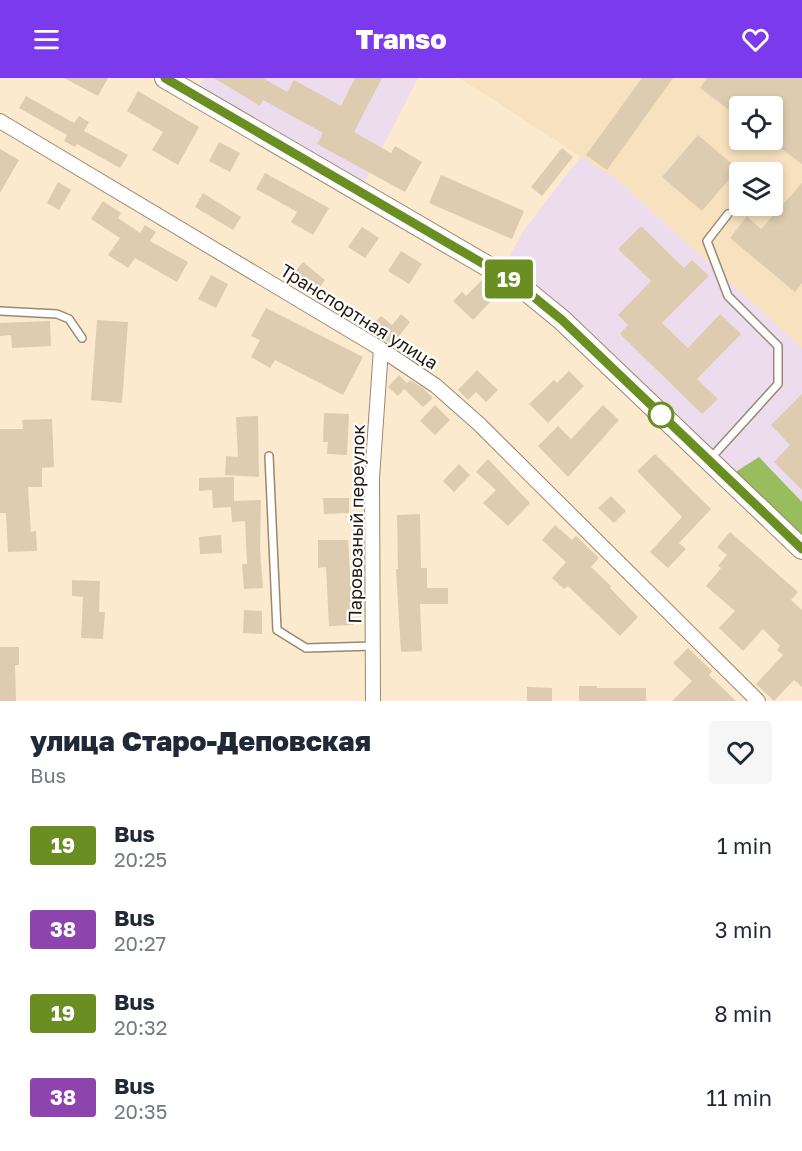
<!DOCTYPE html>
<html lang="en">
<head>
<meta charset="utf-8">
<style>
	body { margin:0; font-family:"Golos Text",sans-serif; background:#f6f6f7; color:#1f2937; height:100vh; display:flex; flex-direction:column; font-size:22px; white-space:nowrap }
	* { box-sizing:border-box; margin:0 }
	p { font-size:20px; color:#747a83 }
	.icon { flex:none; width:33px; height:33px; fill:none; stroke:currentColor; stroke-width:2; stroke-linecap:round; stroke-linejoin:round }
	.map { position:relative; height:623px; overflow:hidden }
	.drawer { display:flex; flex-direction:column; background:#fff; flex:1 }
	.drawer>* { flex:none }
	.badge { padding:0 12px; border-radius:4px; font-size:21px; line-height:39px }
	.controls { position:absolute; left:729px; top:18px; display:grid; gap:12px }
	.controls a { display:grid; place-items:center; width:54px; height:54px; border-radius:6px; background:#fff; box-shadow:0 3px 9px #0003; font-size:30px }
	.map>.badge { position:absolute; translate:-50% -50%; box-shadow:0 0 0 3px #fff }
	.round { display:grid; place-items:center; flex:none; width:63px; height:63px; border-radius:6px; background:#f6f6f7 }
	.headline { display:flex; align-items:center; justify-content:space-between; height:102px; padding:0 30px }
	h1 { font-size:28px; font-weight:800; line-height:45px }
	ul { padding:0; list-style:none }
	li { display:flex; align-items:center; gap:18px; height:84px; padding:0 30px }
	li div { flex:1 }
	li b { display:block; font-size:22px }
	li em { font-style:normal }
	li .badge { min-width:66px; font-weight:700; text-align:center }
	header { display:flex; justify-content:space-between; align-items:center; height:78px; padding:0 30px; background:#7c3aed; color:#fff; font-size:27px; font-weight:800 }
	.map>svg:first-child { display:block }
</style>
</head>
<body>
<header><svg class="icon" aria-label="menu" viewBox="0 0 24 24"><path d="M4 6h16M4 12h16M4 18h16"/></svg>Transo<svg class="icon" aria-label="heart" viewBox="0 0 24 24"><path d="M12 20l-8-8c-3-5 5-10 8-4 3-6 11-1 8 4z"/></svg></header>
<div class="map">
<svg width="802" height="623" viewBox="0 0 802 623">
	<rect width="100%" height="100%" fill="#fceace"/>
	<!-- commercial -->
	<path fill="#eddcee" d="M204 0H418L363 107 199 8Z
		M581 78 619 103 802 270V460L504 187 524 152Z"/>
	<!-- built -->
	<path fill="#f7e1be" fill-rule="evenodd" d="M459 0H802V270L619 103ZM740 28H772V62H740ZM740 94H772V128H740Z"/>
	<!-- forest -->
	<path fill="#99bc5d" d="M759 379 802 424V460L734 395Z"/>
	<!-- building -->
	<path fill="#ddccb0" d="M64 0H108L98 18Z
		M214 0H263L287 14 294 2 341 28 355 0H382L354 54 391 75 395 68 422 84 405 114 317 66 323 55 263 22 260 28Z
		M642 0H673L607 92 586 77Z
		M707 0H802V86L772 64V28H740V40L700 10Z
		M138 13 199 49 178 87 152 72 163 54 127 33Z
		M26 18 74 45 79 38 89 44 84 53 128 77 120 90 77 66 75 69 64 63 67 57 19 30Z
		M698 57 738 91 702 133 662 99Z
		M219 64 240 75 230 94 209 83Z
		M562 70 573 79 542 118 531 109Z
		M0 71 19 82 0 115Z
		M265 95 329 130 313 157 291 144 297 134 256 111Z
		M441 97 524 133 512 161 429 125Z
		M58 104 71 112 59 132 47 125Z
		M802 105V205L795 214 730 160 747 138 761 151Z
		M203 115 241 139 233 152 195 129Z
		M103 123 121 135 118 140 140 155 145 147 156 154 150 163 188 184 177 204 135 180 128 190 108 177 120 160 91 141Z
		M641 148 684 190 692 182 709 198 662 245 688 270 720 236 741 256 697 301 718 321 702 336 620 256 628 247 618 237 651 203 618 171Z
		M362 149 379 160 365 180 348 169Z
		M401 173 422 186 409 206 388 193Z
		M303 184 325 202 317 213 295 194Z
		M211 197 228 206 216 230 198 221Z
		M482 202 497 217 473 242 453 223 462 214 466 218Z
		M266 230 363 279 343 317 275 282 270 290 251 279 260 262 251 258Z
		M401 236 410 244 392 267 370 250 381 238 392 247Z
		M97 242 128 244 122 325 91 322Z
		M50 243 51 268 12 270 11 257 0 258V245Z
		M477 292 498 312 486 324 476 314 468 322 458 312Z
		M569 293 584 308 548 345 529 326 554 302 557 305Z
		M399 297 407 305 410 302 423 310 433 320 423 329 404 311 398 318 388 309Z
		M802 316V412L774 384 790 367 771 347Z
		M435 327 450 342 435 357 420 343Z
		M603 327 619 342 568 399 538 368 558 348 571 361Z
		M324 335 349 336 347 377 327 376 328 364H323Z
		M258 338 259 399 225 397 226 378 238 379 236 339Z
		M52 341 54 389 42 390V409H28L31 454 36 453 37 473 8 474 6 435H0V351H23L22 342Z
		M655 376 711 431 679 465 686 471 668 490 650 474 682 439 637 393Z
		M488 381 530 425 508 448 483 425 496 412 476 394Z
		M459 386 470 397 454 414 443 403Z
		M234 399V423L261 422 260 472 263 510 244 511 242 486H247L245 443 232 444 231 429 213 430 212 412 199 413V400Z
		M611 418 626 433 614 445 598 430Z
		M323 420H349V435L324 436Z
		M420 436 421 490H427V510H448V526H420L422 573 401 574 396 491H398L397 437Z
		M555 447 572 462 576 458 599 480 591 489 611 508 610 510 638 539 620 558 568 508 564 511 552 500 566 484 542 462Z
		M730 454 798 514 791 522 802 532V609L794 602 774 623 756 606 783 577 777 572 780 568 763 551 743 573 719 550 735 533 706 508 721 490 718 488 727 477 717 469Z
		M221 457 222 475 200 476 199 459Z
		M318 462H348L353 547 329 548 326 489 318 490Z
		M72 502 100 503 99 534H105L103 561 81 560 83 519 72 518Z
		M244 532 262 533V556L243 555Z
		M0 569H19V587H15L16 623H0Z
		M688 570 712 593 709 597 736 623H672L692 603 673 585Z
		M579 608H597V610H646V623H579Z
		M527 609 552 610V623H527Z"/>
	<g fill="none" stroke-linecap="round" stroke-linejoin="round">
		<defs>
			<path id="lane" d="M0 233 57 236 69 241 82 260
				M269 378 277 552 306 570 374 568
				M710 381 778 306V268L728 218 707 163 728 136"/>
			<path id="street" d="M0 43 381 271 436 308 479 346 758 623
				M373 623 372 400 381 271"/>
			<path id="secondary" d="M165 0 518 206 562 242 802 471"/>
		</defs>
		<!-- lane casing -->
		<use href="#lane" stroke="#9a896f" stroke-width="10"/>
		<!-- street casing -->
		<use href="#street" stroke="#9a896f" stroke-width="16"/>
		<!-- secondary casing -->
		<use href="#secondary" stroke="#9a896f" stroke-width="22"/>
		<!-- lane -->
		<use href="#lane" stroke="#fff" stroke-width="7"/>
		<!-- street -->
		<use href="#street" stroke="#fff" stroke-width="14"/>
		<!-- secondary -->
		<use href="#secondary" stroke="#fff" stroke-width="20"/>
	</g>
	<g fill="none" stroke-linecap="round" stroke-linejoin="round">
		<defs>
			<path id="line" d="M165 0 518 206 562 242 802 471"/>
		</defs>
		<!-- line casing -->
		<use href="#line" stroke="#fff" stroke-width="14"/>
		<!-- line -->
		<use href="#line" stroke="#6b8e23" stroke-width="9"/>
	</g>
	<!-- markers -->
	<circle fill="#fff" stroke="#6b8e23" stroke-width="3" cx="661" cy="337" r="12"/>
	<g text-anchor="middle" stroke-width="4.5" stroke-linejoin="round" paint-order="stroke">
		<!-- street labels -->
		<g font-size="18" fill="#201a10" stroke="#fff">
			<text transform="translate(359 239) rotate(32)" y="6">Транспортная улица</text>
			<text transform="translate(357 446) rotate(-89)" y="6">Паровозный переулок</text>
		</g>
	</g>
</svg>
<div class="controls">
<a><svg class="icon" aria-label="locate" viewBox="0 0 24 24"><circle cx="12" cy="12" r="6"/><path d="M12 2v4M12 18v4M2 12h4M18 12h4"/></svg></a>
<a><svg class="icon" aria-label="layers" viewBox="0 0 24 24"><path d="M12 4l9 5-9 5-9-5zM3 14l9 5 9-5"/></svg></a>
</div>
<b class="badge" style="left:509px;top:201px;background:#6b8e23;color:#fff">19</b>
</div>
<section class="drawer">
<div class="headline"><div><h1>улица Старо-Деповская</h1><p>Bus</p></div><a class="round"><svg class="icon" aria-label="heart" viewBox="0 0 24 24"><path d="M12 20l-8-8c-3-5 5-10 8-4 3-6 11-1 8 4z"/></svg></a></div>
<ul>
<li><span class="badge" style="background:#6b8e23;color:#fff">19</span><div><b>Bus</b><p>20:25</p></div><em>1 min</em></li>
<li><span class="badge" style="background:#8e44ad;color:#fff">38</span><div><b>Bus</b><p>20:27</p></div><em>3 min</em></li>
<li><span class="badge" style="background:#6b8e23;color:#fff">19</span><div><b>Bus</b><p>20:32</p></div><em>8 min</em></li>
<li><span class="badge" style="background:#8e44ad;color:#fff">38</span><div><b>Bus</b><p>20:35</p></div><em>11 min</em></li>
</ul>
</section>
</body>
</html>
